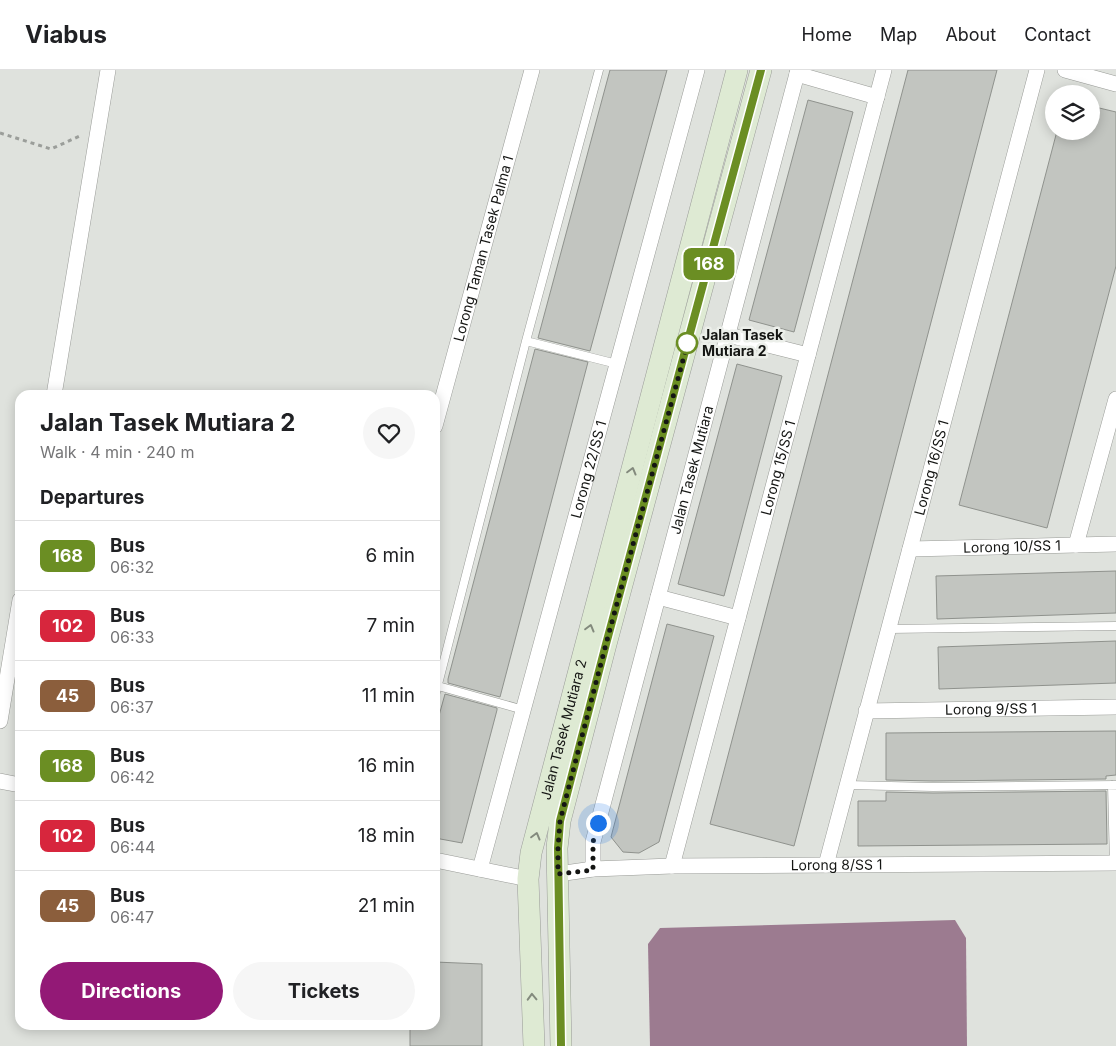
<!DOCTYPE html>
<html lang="en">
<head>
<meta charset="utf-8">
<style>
	body { margin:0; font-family:Inter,sans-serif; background:#f6f6f6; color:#202124; height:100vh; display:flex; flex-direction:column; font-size:19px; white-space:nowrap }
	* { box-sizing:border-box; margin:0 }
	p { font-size:16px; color:#757577 }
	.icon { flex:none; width:28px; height:28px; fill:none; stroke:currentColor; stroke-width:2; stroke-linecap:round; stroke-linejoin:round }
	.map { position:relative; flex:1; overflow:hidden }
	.panel { position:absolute; left:15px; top:320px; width:425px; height:640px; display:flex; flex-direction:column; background:#fff; border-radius:15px; box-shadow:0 2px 12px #0003 }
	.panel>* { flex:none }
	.badge { padding:0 10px; border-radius:8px; font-size:18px; line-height:32px }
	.fabs { position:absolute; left:1045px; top:15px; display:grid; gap:10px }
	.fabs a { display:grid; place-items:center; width:55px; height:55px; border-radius:50%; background:#fff; box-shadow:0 2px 12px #0003; font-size:25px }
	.you { position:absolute; width:25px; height:25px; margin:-12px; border:4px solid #fff; border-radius:50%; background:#1a73e8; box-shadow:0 0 0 8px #1a73e833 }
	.map>.badge { position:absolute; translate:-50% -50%; box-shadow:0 0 0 2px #fff }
	h2 { padding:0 25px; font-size:19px; line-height:45px }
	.round { display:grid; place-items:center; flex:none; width:52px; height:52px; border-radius:26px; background:#f6f6f6 }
	.overview { display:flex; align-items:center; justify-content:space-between; height:85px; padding:0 25px }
	h1 { font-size:24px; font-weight:700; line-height:38px }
	.cta { display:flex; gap:10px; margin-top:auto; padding:10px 25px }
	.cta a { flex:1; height:58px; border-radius:30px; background:#931976; color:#fff; font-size:20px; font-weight:700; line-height:58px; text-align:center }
	.cta a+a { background:#f6f6f6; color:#202124 }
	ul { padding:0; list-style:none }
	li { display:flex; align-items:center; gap:15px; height:70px; padding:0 25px; border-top:1px solid #e0e0e0 }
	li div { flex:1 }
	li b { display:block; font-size:19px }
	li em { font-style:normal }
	li .badge { min-width:55px; font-weight:700; text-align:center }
	header { display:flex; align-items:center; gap:30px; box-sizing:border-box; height:70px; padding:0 25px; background:#fff; border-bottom:1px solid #e0e0e0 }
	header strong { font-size:24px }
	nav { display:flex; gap:28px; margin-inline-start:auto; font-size:18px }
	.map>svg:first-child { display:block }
</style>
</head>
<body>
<header>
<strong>Viabus</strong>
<nav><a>Home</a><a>Map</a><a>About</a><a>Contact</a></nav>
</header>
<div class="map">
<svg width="1116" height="976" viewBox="0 0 1116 976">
	<rect width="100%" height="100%" fill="#dfe2dd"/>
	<!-- water -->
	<path fill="#9c7b90" d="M955 850 966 868 967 976H650L648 874 660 858Z"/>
	<!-- building -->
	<path fill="#c2c5c0" stroke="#8f928d" d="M610 0H667L590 281 538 268Z
		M908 0H997L794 776 710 754Z
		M808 30 853 42 794 262 749 250Z
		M1091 36 1116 42V196L1047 458 959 435 1057 61H1091Z
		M535 279 588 292 500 627 448 613V609Z
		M737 294 782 306 724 526 678 514Z
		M1116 501V543L937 549 936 506Z
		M667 554 714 566 659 772 639 783 623 782 611 767Z
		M1116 571V613L939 619 938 577Z
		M445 624 497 638V640L462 773 435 768V660Z
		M1116 661V705L1106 706V709L933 711 886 710V663Z
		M1106 721 1107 774 858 776V731H886V722L933 723Z
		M435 892 482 894V976H410V955H435Z"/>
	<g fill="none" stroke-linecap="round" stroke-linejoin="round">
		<defs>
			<path id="lane" d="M526 271 617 294
				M889 559 1116 556
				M438 616 524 640
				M435 626 526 271 599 0
				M847 715 933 717 1116 715
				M1112 715 1114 793"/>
			<g id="street">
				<path d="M1065 0 1116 14"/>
				<path d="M797 4 877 27"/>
				<path d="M728 265 808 285"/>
				<path d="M54 325 108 0"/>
				<path id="s1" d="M435 356 532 0"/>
				<path d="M1076 475 1116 329"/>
				<path id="s2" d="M910 479 1116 474"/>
				<path d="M658 527 738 548"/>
				<path id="s3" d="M866 641 1116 637"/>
				<path d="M0 651 20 530"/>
				<path d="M0 711 20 715"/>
				<path d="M435 790 528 809"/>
				<path id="s4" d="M826 795 1037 0"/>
				<path id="s5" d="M672 796 884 0"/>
				<path id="s6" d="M480 799 697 0"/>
				<path id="s7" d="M593 799V772L798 0"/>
				<path id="s8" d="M558 804 593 799 672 796 1116 793"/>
			</g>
			<g id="secondary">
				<path id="s9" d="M534 976 528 809 531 783 737 0"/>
				<path d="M561 976 557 778 560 751 606 574 761 0"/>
			</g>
		</defs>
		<!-- lane casing -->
		<use href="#lane" stroke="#999b97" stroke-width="9"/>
		<!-- street casing -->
		<use href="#street" stroke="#999b97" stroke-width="16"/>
		<!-- secondary casing -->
		<use href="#secondary" stroke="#999b97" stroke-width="22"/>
		<!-- path -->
		<path stroke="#9b9e9a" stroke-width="3" stroke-dasharray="4 4" stroke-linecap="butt" d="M0 63 51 79 82 65"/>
		<!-- lane -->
		<use href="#lane" stroke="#fff" stroke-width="8"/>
		<!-- street -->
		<use href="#street" stroke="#fff" stroke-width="15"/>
		<!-- secondary -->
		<use href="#secondary" stroke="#deead3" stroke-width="21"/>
	</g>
	<!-- one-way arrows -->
	<defs><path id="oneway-chevron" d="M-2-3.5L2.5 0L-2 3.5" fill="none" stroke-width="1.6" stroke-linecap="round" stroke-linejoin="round" transform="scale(1.25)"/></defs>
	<g stroke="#838a7d">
		<use href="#oneway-chevron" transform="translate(632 401) rotate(-75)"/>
		<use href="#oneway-chevron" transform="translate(590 558) rotate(-75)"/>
		<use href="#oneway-chevron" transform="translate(536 766) rotate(-75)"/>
		<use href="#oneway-chevron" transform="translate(532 927) rotate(-92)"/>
	</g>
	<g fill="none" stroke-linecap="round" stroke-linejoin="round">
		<defs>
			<path id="line" d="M561 976 558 778 560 751 606 574 761 0"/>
		</defs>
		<!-- line casing -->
		<use href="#line" stroke="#fff" stroke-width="11"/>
		<!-- line -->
		<use href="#line" stroke="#6b8e23" stroke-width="8"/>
		<!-- walk -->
		<path stroke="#141513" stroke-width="5" stroke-dasharray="0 9" d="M598 753 593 772V800L558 804V778L560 751 606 574 689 268 687 273"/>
	</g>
	<!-- markers -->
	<circle fill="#fff" stroke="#6b8e23" stroke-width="2.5" cx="687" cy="273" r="10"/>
	<g text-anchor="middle" stroke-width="5" stroke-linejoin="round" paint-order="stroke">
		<!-- street labels -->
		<g font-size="14" fill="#141513" stroke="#ecefea">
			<text dy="5" stroke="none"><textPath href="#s1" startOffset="184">Lorong Taman Tasek Palma 1</textPath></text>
			<text dy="5" stroke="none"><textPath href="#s5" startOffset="412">Lorong 15/SS 1</textPath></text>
			<text dy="5" stroke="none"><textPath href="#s4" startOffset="411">Lorong 16/SS 1</textPath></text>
			<text dy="5" stroke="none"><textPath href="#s7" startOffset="412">Jalan Tasek Mutiara</textPath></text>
			<text dy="5" stroke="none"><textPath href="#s6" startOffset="414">Lorong 22/SS 1</textPath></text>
			<text dy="5" stroke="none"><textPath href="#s2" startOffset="102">Lorong 10/SS 1</textPath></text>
			<text dy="5" stroke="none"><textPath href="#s3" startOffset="125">Lorong 9/SS 1</textPath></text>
			<text dy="5" stroke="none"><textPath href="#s9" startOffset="321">Jalan Tasek Mutiara 2</textPath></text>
			<text dy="5" stroke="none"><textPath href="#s8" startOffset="279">Lorong 8/SS 1</textPath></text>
		</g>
		<!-- stop labels -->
		<g font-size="14" font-weight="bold" fill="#141513" stroke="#ecefea" text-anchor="start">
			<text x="702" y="270">Jalan Tasek<tspan x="702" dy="16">Mutiara 2</tspan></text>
		</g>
	</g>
</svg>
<div class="fabs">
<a><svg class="icon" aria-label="layers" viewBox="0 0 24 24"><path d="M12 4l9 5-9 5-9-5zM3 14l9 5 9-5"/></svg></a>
</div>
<div class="you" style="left:598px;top:753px"></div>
<b class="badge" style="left:709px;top:194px;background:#6b8e23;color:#fff">168</b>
<section class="panel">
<div class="overview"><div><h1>Jalan Tasek Mutiara 2</h1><p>Walk · 4 min · 240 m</p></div><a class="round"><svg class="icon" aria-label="heart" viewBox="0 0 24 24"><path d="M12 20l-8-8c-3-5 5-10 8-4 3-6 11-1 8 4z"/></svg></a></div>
<h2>Departures</h2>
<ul>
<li><span class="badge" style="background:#6b8e23;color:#fff">168</span><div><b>Bus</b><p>06:32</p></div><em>6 min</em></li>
<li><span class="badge" style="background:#d7263d;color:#fff">102</span><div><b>Bus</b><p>06:33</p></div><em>7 min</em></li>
<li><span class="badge" style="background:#8b5e3c;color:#fff">45</span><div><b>Bus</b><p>06:37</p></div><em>11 min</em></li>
<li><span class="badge" style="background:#6b8e23;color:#fff">168</span><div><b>Bus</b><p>06:42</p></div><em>16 min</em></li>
<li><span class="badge" style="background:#d7263d;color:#fff">102</span><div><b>Bus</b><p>06:44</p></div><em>18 min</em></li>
<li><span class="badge" style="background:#8b5e3c;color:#fff">45</span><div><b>Bus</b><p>06:47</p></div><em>21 min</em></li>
</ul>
<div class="cta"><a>Directions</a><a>Tickets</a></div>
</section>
</div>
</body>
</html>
